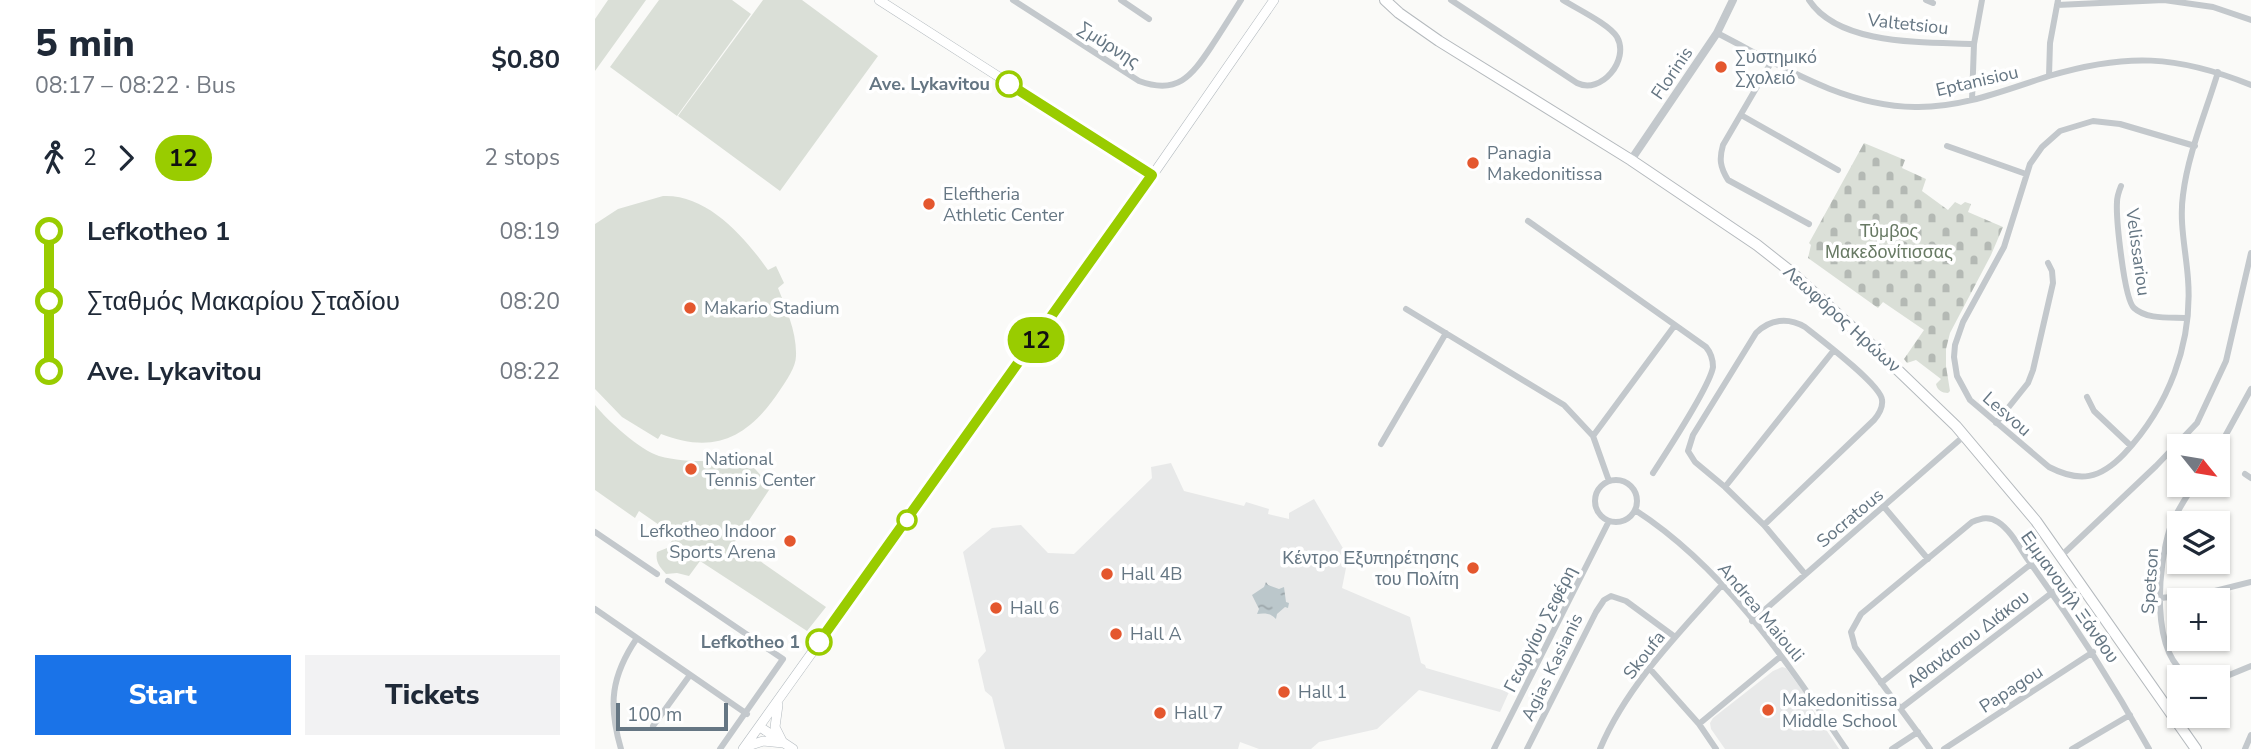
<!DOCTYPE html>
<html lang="en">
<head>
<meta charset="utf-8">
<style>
	body { margin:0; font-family:"Nunito Sans",sans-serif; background:#f2f2f3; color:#1f2937; height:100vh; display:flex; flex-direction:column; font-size:26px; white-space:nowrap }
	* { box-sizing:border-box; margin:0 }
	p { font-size:23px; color:#747a83 }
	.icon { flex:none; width:38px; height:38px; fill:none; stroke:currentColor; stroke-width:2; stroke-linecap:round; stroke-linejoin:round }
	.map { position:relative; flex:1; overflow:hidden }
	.side { display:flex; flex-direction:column; background:#fff; width:595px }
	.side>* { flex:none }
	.badge { padding:0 14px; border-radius:23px; font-size:24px; line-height:46px }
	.needle { width:46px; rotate:120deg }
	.fabs { position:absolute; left:1572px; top:434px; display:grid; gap:14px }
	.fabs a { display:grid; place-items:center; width:63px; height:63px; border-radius:0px; background:#fff; box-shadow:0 2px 5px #0004; font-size:35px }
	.scale { position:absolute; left:21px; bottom:18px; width:112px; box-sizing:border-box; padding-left:7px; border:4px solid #657683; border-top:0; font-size:19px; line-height:24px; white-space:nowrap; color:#657683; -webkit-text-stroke:5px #fff; paint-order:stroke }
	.map>.badge { position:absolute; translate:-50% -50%; box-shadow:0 0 0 4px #fff }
	.legs { display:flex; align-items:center; gap:10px; height:77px; padding:0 35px; font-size:23px }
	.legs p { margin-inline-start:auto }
	.overview { display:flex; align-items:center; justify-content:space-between; height:119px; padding:0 35px }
	h1 { font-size:38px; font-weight:800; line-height:52px }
	.action { display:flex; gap:14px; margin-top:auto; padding:14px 35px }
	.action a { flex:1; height:80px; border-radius:0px; background:#1a73e8; color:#fff; font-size:28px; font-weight:800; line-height:80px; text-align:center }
	.action a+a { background:#f2f2f3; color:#1f2937 }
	ul { padding:0 35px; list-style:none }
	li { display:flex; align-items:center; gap:24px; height:70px; font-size:26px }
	li i { display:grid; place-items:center; width:10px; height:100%; margin:0 9px; background:currentColor }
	li i::after { content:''; width:18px; height:18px; margin:-9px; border:5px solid; border-radius:50%; background:#fff }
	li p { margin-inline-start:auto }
	li:first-child i { background:linear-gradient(#0000 50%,currentColor 0) }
	li:last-child i { background:linear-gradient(currentColor 50%,#0000 0) }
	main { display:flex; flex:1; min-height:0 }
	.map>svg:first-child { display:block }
</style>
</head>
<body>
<main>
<section class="side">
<div class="overview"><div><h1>5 min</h1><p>08:17 – 08:22 · Bus</p></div><b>$0.80</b></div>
<div class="legs"><svg class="icon" aria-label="walk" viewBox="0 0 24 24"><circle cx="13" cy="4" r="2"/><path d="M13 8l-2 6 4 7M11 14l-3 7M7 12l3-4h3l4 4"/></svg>2<svg class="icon" aria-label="forward" viewBox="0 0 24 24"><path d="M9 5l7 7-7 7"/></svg><b class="badge" style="background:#9c0;color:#111">12</b><p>2 stops</p></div>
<ul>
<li><i style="color:#9c0"></i><b>Lefkotheo 1</b><p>08:19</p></li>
<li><i style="color:#9c0"></i><span>Σταθμός Μακαρίου Σταδίου</span><p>08:20</p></li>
<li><i style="color:#9c0"></i><b>Ave. Lykavitou</b><p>08:22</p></li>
</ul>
<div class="action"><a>Start</a><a>Tickets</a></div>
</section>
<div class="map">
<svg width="1656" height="749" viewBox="0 0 1656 749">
	<defs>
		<pattern id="cemetery-stones" width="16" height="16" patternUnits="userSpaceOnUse" patternTransform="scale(1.75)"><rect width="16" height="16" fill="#dadfd7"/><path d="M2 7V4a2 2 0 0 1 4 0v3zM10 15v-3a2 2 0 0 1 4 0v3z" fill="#b4b9b4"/></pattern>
		<pattern id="water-ripples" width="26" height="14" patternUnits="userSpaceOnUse" patternTransform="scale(1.75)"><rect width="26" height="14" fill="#bbc7cb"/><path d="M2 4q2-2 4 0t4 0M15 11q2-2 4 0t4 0" fill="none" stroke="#9ca6aa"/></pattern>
	</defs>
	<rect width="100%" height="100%" fill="#fafaf8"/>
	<!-- built -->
	<path fill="#e8e9e9" d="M576 463 589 491 649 506 651 502 674 509 673 514 694 519V513L719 499 749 550 752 563 747 588 815 617 826 663 830 665 831 668 914 692 905 712 824 690 782 729 724 742 716 749H664L645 742 643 749H410L397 697 390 691 383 660 391 651 368 552 397 528 426 525 453 553 479 554 557 478 556 467Z
		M1187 667 1191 668 1210 694 1212 701 1244 749H1130L1116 729 1115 723 1118 718 1178 671Z"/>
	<!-- cemetery -->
	<path fill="url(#cemetery-stones)" d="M1269 143 1310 160 1307 168 1331 179 1327 191 1353 210 1360 202 1366 205 1370 202 1376 204 1373 212 1408 227 1396 255 1355 333 1351 349V366L1355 391 1353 393C1347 393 1342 390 1341 384L1346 379 1321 360 1312 363 1309 359 1329 330 1288 302 1283 308 1213 258 1216 245 1214 243Z"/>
	<!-- park -->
	<path fill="#dadfd7" d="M13 0H51L0 71V19Z
		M64 0H137L156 14 82 116 15 67Z
		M168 0H207L283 56 185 191 83 116Z
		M68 196C112 194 149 236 173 270L181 266 189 283 183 288C191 309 202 332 201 356 201 367 191 381 185 390 154 437 120 455 66 434L63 439 27 417 0 389V224L23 209Z
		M0 405C13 421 45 450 64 456 92 464 124 460 153 461L176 487 139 543 231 607 212 631 105 561 94 576 82 573 71 574C65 567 60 562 62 552L72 548 80 536 44 511 40 518 0 490Z"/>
	<!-- water -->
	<path fill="url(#water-ripples)" d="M671 582 673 585 684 589 689 587 691 602 694 603 693 608 690 607 682 614 681 619C676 613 669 613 662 614L664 609 657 595 669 587Z"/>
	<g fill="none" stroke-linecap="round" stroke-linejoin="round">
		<defs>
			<path id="secondary" d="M284 0 557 175
				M183 705 180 727 188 743
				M165 727 198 749
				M153 746 168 741 188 743
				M148 749 532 212 679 0"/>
			<path id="primary" d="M790 0 804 13 844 41 1036 160 1162 245 1195 271 1283 351 1361 426 1441 521 1601 749"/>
		</defs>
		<!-- secondary casing -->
		<use href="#secondary" stroke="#b3babf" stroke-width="10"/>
		<!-- primary casing -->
		<use href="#primary" stroke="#b5babe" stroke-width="12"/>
		<!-- minor -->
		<path stroke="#c3c8cc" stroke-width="6" d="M418 0 544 81C582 95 596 77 616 47 626 32 636 16 646 0
			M526 0 554 19
			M856 0 982 83C1006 95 1035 60 1022 37 1014 24 982 9 968 0
			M1214 0C1244 46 1330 42 1379 44
			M1331 0 1338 3
			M1462 5 1569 0 1618 7 1656 20
			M1122 33C1185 65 1247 106 1320 107 1367 108 1410 90 1454 76 1531 53 1582 55 1656 85
			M1177 61 1128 145C1124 159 1125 167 1133 180L1214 224
			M1454 76 1455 43 1463 0
			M1377 100 1379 44 1387 0
			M1146 115 1243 170
			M1352 146 1431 174
			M1600 146 1525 124 1498 121 1465 131 1447 147 1435 164 1409 247 1368 322 1360 345 1359 357 1362 376 1375 400 1454 467C1485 483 1505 479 1529 454 1573 407 1598 344 1593 279 1591 251 1584 223 1588 195 1593 153 1611 112 1623 72
			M1526 186C1524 191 1522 196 1522 202 1521 218 1529 299 1539 308 1552 320 1576 317 1592 318
			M933 221 1080 325 998 436
			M811 309 969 405 998 436 1014 481
			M1492 397 1499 411 1536 446
			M1401 423 1433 383 1438 370 1458 283 1457 271 1453 263
			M786 444 851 333
			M1622 451 1656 389
			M1058 473C1071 453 1115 386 1118 367 1118 359 1116 353 1111 347L1080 325
			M1650 474 1656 478
			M1000 501a21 21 0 1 1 42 0a21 21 0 1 1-42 0Z
			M1130 487 1239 350
			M1290 508 1333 559
			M1040 510C1130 568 1192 662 1251 749
			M1169 525 1279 420C1284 414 1288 407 1287 400 1286 385 1224 338 1210 327 1193 317 1175 319 1161 333L1098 435 1093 451 1100 462 1130 487 1169 525 1210 574
			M0 532 62 574
			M1466 556 1561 466 1602 423 1631 361 1656 253
			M73 581 188 659 125 749
			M1565 598 1608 594 1656 582
			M0 609 152 714
			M1157 621 1369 436
			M1055 669 1104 724 1121 749
			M1595 677C1554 654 1563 566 1575 528 1581 512 1590 499 1599 485
			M1622 680 1656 666
			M1286 683 1436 564
			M1306 708 1458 592
			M1104 724 1186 656
			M58 726 95 675
			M26 749C13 705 16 676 42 638
			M899 749 1014 521
			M932 749 1001 612 1009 600 1016 596 1031 601 1080 637
			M1005 749C1031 687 1082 635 1127 585
			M1297 749 1323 732
			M1335 749 1260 647 1256 632 1266 614 1377 522C1387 518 1394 516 1403 522 1417 531 1426 551 1436 564 1479 623 1518 684 1554 749
			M1349 749 1498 652
			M1477 749 1535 715
			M1650 749 1656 735"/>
		<!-- tertiary -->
		<path stroke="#c3c8cc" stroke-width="8" d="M1036 160 1122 33 1138 0"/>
		<!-- secondary -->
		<use href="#secondary" stroke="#fff" stroke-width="9"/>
		<!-- primary -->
		<use href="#primary" stroke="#fff" stroke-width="10"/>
	</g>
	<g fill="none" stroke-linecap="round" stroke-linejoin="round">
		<defs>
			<path id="line-1" d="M224 642 557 175 414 84"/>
		</defs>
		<!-- line-1 casing -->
		<use href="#line-1" stroke="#fff" stroke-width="16"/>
		<!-- line-1 -->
		<use href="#line-1" stroke="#9c0" stroke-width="10"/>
	</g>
	<!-- markers -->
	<g fill="#e4572e" stroke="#fff" stroke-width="2.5">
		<circle cx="1126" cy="67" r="7"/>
		<circle cx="878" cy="163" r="7"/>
		<circle cx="334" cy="204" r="7"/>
		<circle cx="95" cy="308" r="7"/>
		<circle cx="96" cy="469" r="7"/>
		<circle cx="195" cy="541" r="7"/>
		<circle cx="878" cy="568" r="7"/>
		<circle cx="512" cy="574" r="7"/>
		<circle cx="401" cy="608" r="7"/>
		<circle cx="521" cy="634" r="7"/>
		<circle cx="689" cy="692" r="7"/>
		<circle cx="1173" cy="710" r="7"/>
		<circle cx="565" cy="713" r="7"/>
	</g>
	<g fill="#fff" stroke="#9c0" stroke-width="3.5">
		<circle cx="414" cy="84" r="12"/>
		<circle cx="312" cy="520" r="9"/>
		<circle cx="224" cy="642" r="12"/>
	</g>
	<g text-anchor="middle" stroke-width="7" stroke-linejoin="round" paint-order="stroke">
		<!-- street labels -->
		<g font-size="18" fill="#657683" stroke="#fff">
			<text transform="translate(1313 24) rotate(6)" y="6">Valtetsiou</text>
			<text transform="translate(514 45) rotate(33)" y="6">Σμύρνης</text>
			<text transform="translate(1077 73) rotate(-56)" y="6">Florinis</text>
			<text transform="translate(1382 81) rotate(-13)" y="6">Eptanisiou</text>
			<text transform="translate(1543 252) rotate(82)" y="6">Velissariou</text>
			<text transform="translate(1247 319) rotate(42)" y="6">Λεωφόρος Ηρώων</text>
			<text transform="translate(1412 414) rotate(41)" y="6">Lesvou</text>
			<text transform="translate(1255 518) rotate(-40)" y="6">Socratous</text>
			<text transform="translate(1555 581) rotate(-86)" y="6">Spetson</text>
			<text transform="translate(1475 597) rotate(55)" y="6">Εμμανουήλ Ξάνθου</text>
			<text transform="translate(1166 612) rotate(50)" y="6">Andrea Maiouli</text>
			<text transform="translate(945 629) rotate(-63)" y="6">Γεωργίου Σεφέρη</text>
			<text transform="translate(1373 639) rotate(-37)" y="6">Αθανάσιου Διάκου</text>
			<text transform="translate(1049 655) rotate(-52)" y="6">Skoufa</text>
			<text transform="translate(957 667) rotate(-64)" y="6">Agias Kasianis</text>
			<text transform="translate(1416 689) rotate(-33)" y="6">Papagou</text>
		</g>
		<!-- poi labels -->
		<g font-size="18" fill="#657683" stroke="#fff" text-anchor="start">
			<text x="1140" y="63">Συστημικó<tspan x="1140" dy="21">Σχολειó</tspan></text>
			<text x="892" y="159">Panagia<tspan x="892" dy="21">Makedonitissa</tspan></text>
			<text x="348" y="200">Eleftheria<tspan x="348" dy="21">Athletic Center</tspan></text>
			<text x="109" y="314">Makario Stadium</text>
			<text x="110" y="465">National<tspan x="110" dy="21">Tennis Center</tspan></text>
			<text x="181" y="537" text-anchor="end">Lefkotheo Indoor<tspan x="181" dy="21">Sports Arena</tspan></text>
			<text x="864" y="564" text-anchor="end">Κέντρο Εξυπηρέτησης<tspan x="864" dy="21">του Πολίτη</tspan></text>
			<text x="526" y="580">Hall 4B</text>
			<text x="415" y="614">Hall 6</text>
			<text x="535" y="640">Hall A</text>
			<text x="703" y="698">Hall 1</text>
			<text x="1187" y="706">Makedonitissa<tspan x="1187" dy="21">Middle School</tspan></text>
			<text x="579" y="719">Hall 7</text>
		</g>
		<!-- stop labels -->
		<g font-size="18" font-weight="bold" fill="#657683" stroke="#fff" text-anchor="end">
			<text x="395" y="90">Ave. Lykavitou</text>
			<text x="205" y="648">Lefkotheo 1</text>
		</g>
		<!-- park labels -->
		<g font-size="18" fill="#687a64" stroke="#fff">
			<text x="1294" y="237">Τύμβος<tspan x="1294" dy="21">Μακεδονίτισσας</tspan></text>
		</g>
	</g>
</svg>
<div class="fabs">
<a><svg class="needle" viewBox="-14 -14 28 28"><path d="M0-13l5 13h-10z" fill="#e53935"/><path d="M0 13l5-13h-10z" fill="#747a83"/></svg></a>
<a><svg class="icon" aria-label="layers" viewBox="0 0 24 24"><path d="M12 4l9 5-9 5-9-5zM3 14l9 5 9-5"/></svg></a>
<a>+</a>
<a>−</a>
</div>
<div class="scale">100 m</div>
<b class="badge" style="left:441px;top:340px;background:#9c0;color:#111">12</b>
</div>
</main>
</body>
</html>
